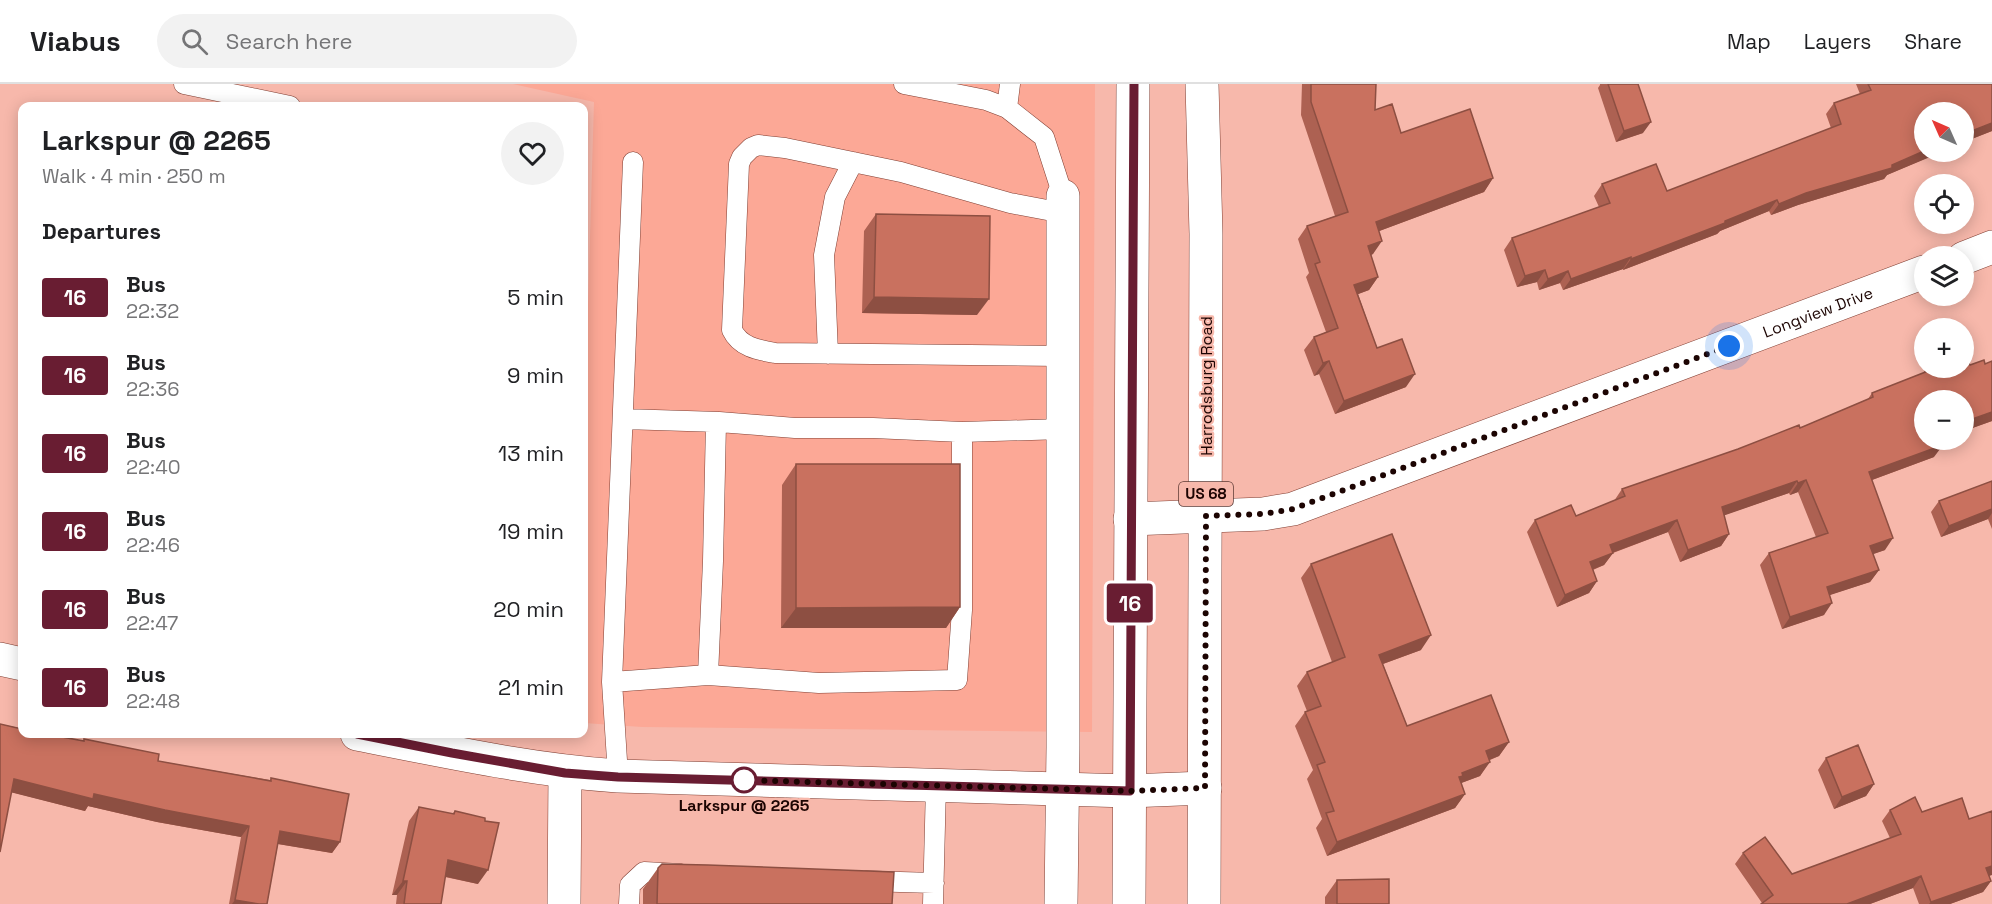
<!DOCTYPE html>
<html lang="en">
<head>
<meta charset="utf-8">
<style>
	body { margin:0; font-family:"Space Grotesk",sans-serif; background:#f2f2f2; color:#202124; height:100vh; display:flex; flex-direction:column; font-size:22px; white-space:nowrap }
	* { box-sizing:border-box; margin:0 }
	p { font-size:20px; color:#757577 }
	.icon { flex:none; width:33px; height:33px; fill:none; stroke:currentColor; stroke-width:2; stroke-linecap:round; stroke-linejoin:round }
	.map { position:relative; flex:1; overflow:hidden }
	.sheet { position:absolute; left:18px; top:18px; width:570px; height:636px; display:flex; flex-direction:column; background:#fff; border-radius:12px; box-shadow:0 3px 15px #0003 }
	.sheet>* { flex:none }
	.badge { padding:0 12px; border-radius:4px; font-size:21px; line-height:39px }
	.needle { width:39px; rotate:315deg }
	.fabs { position:absolute; left:1914px; top:18px; display:grid; gap:12px }
	.fabs a { display:grid; place-items:center; width:60px; height:60px; border-radius:50%; background:#fff; box-shadow:0 3px 15px #0003; font-size:30px }
	.you { position:absolute; width:30px; height:30px; margin:-15px; border:4px solid #fff; border-radius:50%; background:#1a73e8; box-shadow:0 0 0 9px #1a73e833 }
	.map>.badge { position:absolute; translate:-50% -50%; box-shadow:0 0 0 3px #fff }
	h2 { padding:0 24px; font-size:22px; line-height:54px }
	.round { display:grid; place-items:center; flex:none; width:63px; height:63px; border-radius:32px; background:#f2f2f2 }
	.overview { display:flex; align-items:center; justify-content:space-between; height:102px; padding:0 24px }
	h1 { font-size:28px; font-weight:600; line-height:45px }
	ul { padding:0; list-style:none }
	li { display:flex; align-items:center; gap:18px; height:78px; padding:0 24px }
	li div { flex:1 }
	li b { display:block; font-size:22px }
	li em { font-style:normal }
	li .badge { min-width:66px; font-weight:700; text-align:center }
	header { display:flex; align-items:center; gap:36px; box-sizing:border-box; height:84px; padding:0 30px; background:#fff; border-bottom:2px solid #e0e0e0 }
	header strong { font-size:28px }
	nav { display:flex; gap:33px; margin-inline-start:auto; font-size:21px }
	.search { width:420px; height:54px; background:#f2f2f2; display:flex; align-items:center; gap:15px; box-sizing:border-box; padding:0 21px; border-radius:33px; color:#757577; font-size:22px }
	.map>svg:first-child { display:block }
</style>
</head>
<body>
<header>
<strong>Viabus</strong>
<div class="search"><svg class="icon" aria-label="search" viewBox="0 0 24 24"><circle cx="10" cy="10" r="6"/><path d="M15 15l6 6"/></svg>Search here</div>
<nav><a>Map</a><a>Layers</a><a>Share</a></nav>
</header>
<div class="map">
<svg width="1992" height="820" viewBox="0 0 1992 820">
	<rect width="100%" height="100%" fill="#f7b8ab"/>
	<!-- built -->
	<path fill="#fca896" d="M513 0H1095L1092 648 642 643 584 639V356L594 18Z"/>
	<g fill="none" stroke-linecap="round" stroke-linejoin="round">
		<defs>
			<path id="lane" d="M184 0 290 22
				M904 0 986 16 1007 24 1044 53 1063 112
				M1007 24 1010 0
				M828 270 824 171 835 113 853 78
				M1063 272 775 269C758 266 740 263 732 246L739 80 742 73 751 64 758 61 785 64 901 88 1010 119 1063 129
				M962 348 1063 345
				M708 591 713 477 716 339
				M612 598 708 591 819 599 957 596 962 526V348L873 344H795L719 338 623 335
				M618 692 612 598 633 78
				M866 797 934 799
				M629 820 630 801 644 788 681 790
				M933 820 936 701"/>
			<g id="street">
				<path d="M1964 174 1992 163"/>
				<path id="s1" d="M1130 435 1263 430 1293 425 1924 188"/>
				<path d="M0 575 22 580"/>
				<path d="M357 650C444 667 530 686 618 692L1129 707 1205 704"/>
				<path d="M564 820 565 689"/>
				<path d="M1061 820 1063 663V112"/>
			</g>
			<path id="primary" d="M1202 0 1206 150 1204 820
				M1129 820 1133 0"/>
		</defs>
		<!-- lane casing -->
		<use href="#lane" stroke="#803e32" stroke-width="21"/>
		<!-- street casing -->
		<use href="#street" stroke="#803e32" stroke-width="34"/>
		<!-- primary casing -->
		<use href="#primary" stroke="#803e32" stroke-width="34"/>
		<!-- lane -->
		<use href="#lane" stroke="#fff" stroke-width="20"/>
		<!-- street -->
		<use href="#street" stroke="#fff" stroke-width="33"/>
		<!-- primary -->
		<use href="#primary" stroke="#fff" stroke-width="33"/>
	</g>
	<!-- wall -->
	<path fill="#ad6152" d="M1302 0H1376L1375 26 1401 49 1493 94 1484 108 1379 147 1373 170 1371 171 1378 193 1369 206 1358 210 1377 264 1406 303 1335 330 1319 290 1314 292 1304 266 1314 253 1326 248 1306 193 1309 189 1298 155 1307 142 1335 132 1301 31Z
		M1600 0H1638L1643 49 1616 58 1598 4 1600 1Z
		M1856 0H1992V47L1964 58 1887 91 1884 95 1798 121 1771 131 1769 127 1720 147 1717 150 1623 186V185L1563 206 1560 199 1539 206 1537 198 1517 203 1504 166 1512 154 1599 123 1594 112 1602 100 1667 107 1831 44 1826 30 1834 19 1860 10Z
		M876 130 977 231 862 229 864 147Z
		M1992 277V337L1964 347 1924 316 1934 373 1872 396 1885 466 1873 470 1879 486 1870 498 1829 511 1824 531 1782 545 1760 481 1769 469 1816 453 1798 408 1790 411 1789 409 1724 431 1729 450 1721 462 1680 478 1668 448 1613 469 1604 481 1593 486 1597 497 1589 509 1557 523 1527 448 1535 436 1576 432 1614 417 1622 405 1800 344 1868 315 1872 309 1923 289 1927 284 1964 279 1970 281 1985 280Z
		M796 380 960 523 946 544H781L782 401Z
		M1992 397V445L1988 435 1941 453 1931 428 1939 417Z
		M1311 480 1421 566 1383 580 1407 642 1509 658 1499 672 1490 676 1480 692 1461 699 1465 710 1455 724 1327 772 1316 744 1322 735 1307 695 1313 686 1295 642 1305 628 1307 627 1297 602 1307 588 1332 578 1301 494Z
		M0 640 83 657 84 655 158 677 270 696 271 694 340 758 332 769 278 760 267 820H229L241 753 157 738 88 722 85 727 11 708Z
		M1826 674 1874 700 1866 712 1834 725 1818 686Z
		M419 723 452 730 455 727 478 800 445 793 441 820H396L397 811H392L409 737Z
		M1890 726 1922 728 1989 792 1991 797 1983 808 1950 820H1919L1913 804 1870 820H1761L1762 819 1735 780 1743 769 1792 790 1890 754 1882 737Z
		M658 784 892 820H643V805Z
		M1337 796 1389 820H1325V813Z"/>
	<!-- shaded-wall -->
	<path fill="#8d4f42" d="M1651 38 1643 49 1616 58 1624 47Z
		M1992 39V47L1964 58V50Z
		M1924 67 1942 68 1887 91 1884 95 1798 121 1771 131 1779 120 1806 109 1892 81Z
		M1493 94 1484 108 1366 152 1376 138Z
		M1777 116 1769 127 1720 147 1717 150 1623 186 1631 175Z
		M1382 157 1373 170 1358 176 1368 162Z
		M1631 173 1623 185 1563 206 1571 195Z
		M1545 186 1537 198 1517 203 1525 192Z
		M1568 187 1560 199 1539 206 1548 195Z
		M1378 193 1369 206 1345 215 1354 201Z
		M874 213 989 215 977 231 862 229Z
		M1329 277 1319 290 1314 292 1323 279Z
		M1415 290 1406 303 1335 330 1344 317Z
		M1992 328V337L1964 347V338Z
		M1943 361 1934 373 1861 400 1869 388Z
		M1806 396 1798 408 1790 411 1798 399Z
		M1797 397 1789 409 1714 435 1722 423Z
		M1992 425V429L1988 435 1941 453 1949 442Z
		M1677 436 1668 448 1601 473 1610 461Z
		M1729 450 1721 462 1680 478 1688 466Z
		M1893 454 1885 466 1862 474 1870 462Z
		M1613 469 1604 481 1581 490 1590 478Z
		M1879 486 1870 498 1818 515 1827 503Z
		M1597 497 1589 509 1557 523 1565 511Z
		M1832 519 1824 531 1782 545 1790 533Z
		M960 523 946 544H781L796 524Z
		M1431 551 1421 566 1369 585 1379 571Z
		M1509 658 1499 672 1476 681 1486 667Z
		M1490 678 1480 692 1456 701 1449 707 1462 689Z
		M14 695 94 710 249 742 241 753 157 738 88 722 85 727 6 707Z
		M1874 700 1866 712 1834 725 1842 713Z
		M1465 710 1455 724 1327 772 1337 758Z
		M280 747 340 758 332 769 272 759Z
		M448 776 488 786 478 800 438 791Z
		M1992 782V791L1978 796 1986 784Z
		M1921 792 1913 804 1870 820H1847Z
		M403 797H407L397 811H392Z
		M1991 797 1983 808 1950 820H1929L1931 818Z
		M235 816 259 820H232Z"/>
	<!-- building -->
	<path fill="#c9715f" stroke="#8d4f42" stroke-width="1.5" d="M1311 0H1376L1375 26 1392 20 1401 49 1470 25 1493 94 1376 138 1382 157 1368 162 1378 193 1354 201 1377 264 1402 255 1415 290 1344 317 1329 277 1323 279 1314 253 1338 244 1315 180 1320 178 1307 142 1348 128 1311 18Z
		M1608 0H1638L1651 38 1624 47Z
		M1868 0H1992V39L1964 50V28H1924V67L1892 81V84L1806 109 1779 120 1777 116 1725 137V139L1631 175V173L1571 195 1568 187 1548 195 1545 186 1525 192 1512 154 1610 119 1602 100 1656 80 1667 107 1841 40 1834 19 1871 6Z
		M876 130 990 132 989 215 874 213Z
		M1984 276 1985 280 1992 277V328L1964 338V316H1924V356H1940L1943 361 1869 388 1893 454 1870 462 1879 486 1827 503 1832 519 1790 533 1769 469 1828 449 1806 396 1798 399 1797 397 1722 423 1729 450 1688 466 1677 436 1610 461 1613 469 1590 478 1597 497 1565 511 1535 436 1571 421 1576 432 1625 412 1622 405 1738 365 1799 341 1800 344 1873 313 1872 309 1928 287 1927 284H1964V277V279L1968 277 1970 281Z
		M796 380H960V523L796 524Z
		M1992 397V425L1949 442 1939 417Z
		M1392 450 1431 551 1379 571 1407 642 1491 611 1509 658 1486 667 1490 678 1462 689 1463 692 1459 693 1465 710 1337 758 1326 729 1334 727 1317 681 1325 678 1305 628 1321 622 1307 588 1345 573 1311 480Z
		M0 640 22 645V650H46L84 657V655L159 670 158 677 271 697V694L349 710 340 758 280 747 267 820H259L235 816 249 742 165 726 94 710 93 715 14 695 0 768Z
		M1858 661 1874 700 1842 713 1826 674Z
		M1915 713 1922 728 1962 714 1969 735 1992 727V782L1986 784 1991 797 1931 818 1921 792 1847 820H1761L1773 811 1743 769 1765 753 1792 790 1901 750 1890 726Z
		M419 723 454 730 455 727 485 734V737L499 739 488 786 448 776 441 820H404L407 797H403Z
		M662 780 708 781 894 788 892 820H657L658 784Z
		M1389 795V820H1337V796Z"/>
	<g fill="none" stroke-linecap="round" stroke-linejoin="round">
		<defs>
			<path id="line" d="M357 650 452 669 565 689 618 693 1130 707 1134 0"/>
		</defs>
		<!-- line casing -->
		<use href="#line" stroke="#fff" stroke-width="14"/>
		<!-- line -->
		<use href="#line" stroke="#691d32" stroke-width="9"/>
		<!-- walk -->
		<path stroke="#1c0402" stroke-width="6" stroke-dasharray="0 10.8" d="M744 696H738L1130 707 1205 704 1206 432 1263 430 1293 425 1729 262"/>
	</g>
	<!-- markers -->
	<circle fill="#fff" stroke="#691d32" stroke-width="3" cx="744" cy="696" r="12"/>
	<g text-anchor="middle" stroke-width="4.5" stroke-linejoin="round" paint-order="stroke">
		<!-- shield labels -->
		<rect fill="#f7b8ab" stroke="#5e3a35" stroke-width="1.5" x="1179" y="398" width="54" height="24" rx="4.5"/>
		<g font-size="15" font-weight="bold" fill="#1c0402">
			<text x="1206" y="415">US 68</text>
		</g>
		<!-- street labels -->
		<g font-size="16" fill="#1c0402" stroke="#f7b8ab">
			<text dy="6" stroke="none"><textPath href="#s1" startOffset="724">Longview Drive</textPath></text>
			<text transform="translate(1206 302) rotate(-90)" y="6">Harrodsburg Road</text>
		</g>
		<!-- stop labels -->
		<g font-size="16" font-weight="bold" fill="#1c0402" stroke="#f7b8ab">
			<text x="744" y="727">Larkspur @ 2265</text>
		</g>
	</g>
</svg>
<div class="fabs">
<a><svg class="needle" viewBox="-14 -14 28 28"><path d="M0-13l5 13h-10z" fill="#e53935"/><path d="M0 13l5-13h-10z" fill="#757577"/></svg></a>
<a><svg class="icon" aria-label="locate" viewBox="0 0 24 24"><circle cx="12" cy="12" r="6"/><path d="M12 2v4M12 18v4M2 12h4M18 12h4"/></svg></a>
<a><svg class="icon" aria-label="layers" viewBox="0 0 24 24"><path d="M12 4l9 5-9 5-9-5zM3 14l9 5 9-5"/></svg></a>
<a>+</a>
<a>−</a>
</div>
<div class="you" style="left:1729px;top:262px"></div>
<b class="badge" style="left:1130px;top:519px;background:#691d32;color:#fff">16</b>
<section class="sheet">
<div class="overview"><div><h1>Larkspur @ 2265</h1><p>Walk · 4 min · 250 m</p></div><a class="round"><svg class="icon" aria-label="heart" viewBox="0 0 24 24"><path d="M12 20l-8-8c-3-5 5-10 8-4 3-6 11-1 8 4z"/></svg></a></div>
<h2>Departures</h2>
<ul>
<li><span class="badge" style="background:#691d32;color:#fff">16</span><div><b>Bus</b><p>22:32</p></div><em>5 min</em></li>
<li><span class="badge" style="background:#691d32;color:#fff">16</span><div><b>Bus</b><p>22:36</p></div><em>9 min</em></li>
<li><span class="badge" style="background:#691d32;color:#fff">16</span><div><b>Bus</b><p>22:40</p></div><em>13 min</em></li>
<li><span class="badge" style="background:#691d32;color:#fff">16</span><div><b>Bus</b><p>22:46</p></div><em>19 min</em></li>
<li><span class="badge" style="background:#691d32;color:#fff">16</span><div><b>Bus</b><p>22:47</p></div><em>20 min</em></li>
<li><span class="badge" style="background:#691d32;color:#fff">16</span><div><b>Bus</b><p>22:48</p></div><em>21 min</em></li>
</ul>
</section>
</div>
</body>
</html>
